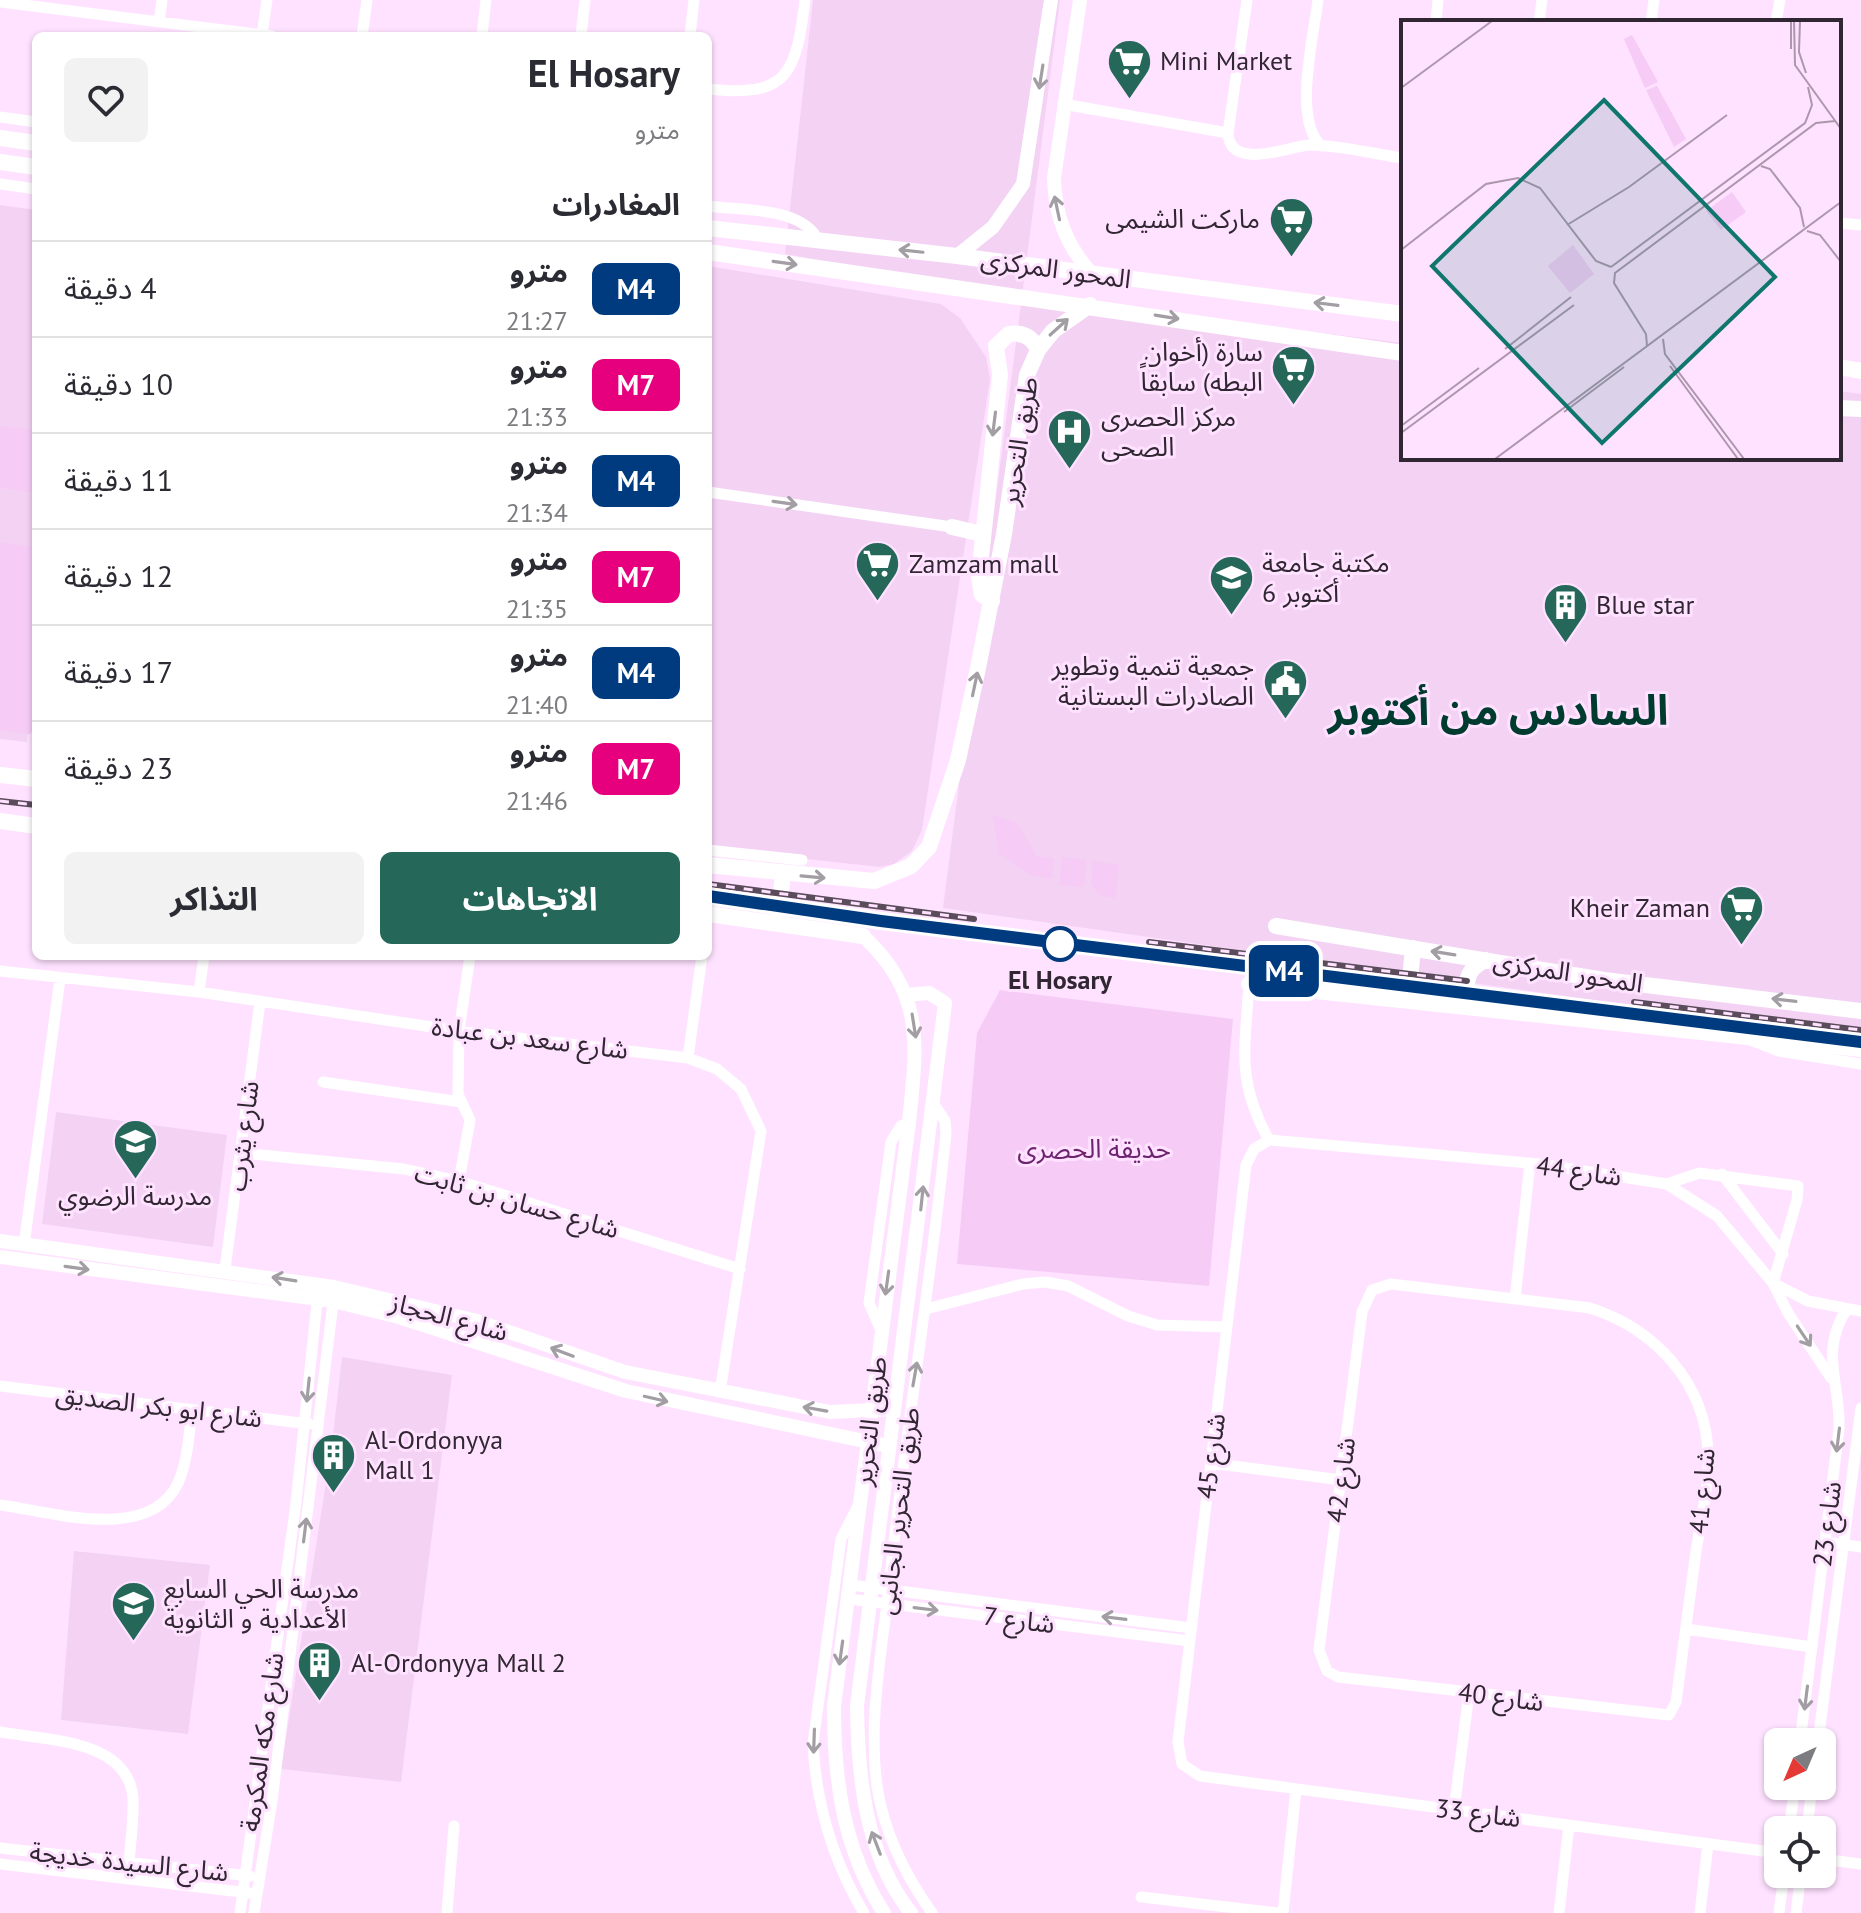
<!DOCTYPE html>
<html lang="ar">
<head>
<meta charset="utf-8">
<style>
	body { margin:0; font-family:"PT Sans","Noto Sans Arabic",sans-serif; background:#f2f2f3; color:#2b2b33; direction:rtl; height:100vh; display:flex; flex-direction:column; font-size:30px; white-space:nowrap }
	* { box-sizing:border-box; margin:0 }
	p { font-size:26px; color:#7c7c81 }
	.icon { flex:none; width:44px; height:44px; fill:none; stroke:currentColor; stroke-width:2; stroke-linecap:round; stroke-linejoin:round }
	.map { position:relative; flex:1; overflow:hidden; direction:ltr }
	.sheet { position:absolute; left:32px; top:32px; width:680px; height:928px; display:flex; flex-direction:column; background:#fff; border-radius:12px; box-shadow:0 2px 6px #0004; direction:rtl }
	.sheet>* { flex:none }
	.badge { padding:0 16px; border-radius:12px; font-size:28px; line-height:52px }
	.needle { width:52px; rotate:224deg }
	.controls { position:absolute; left:1764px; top:1728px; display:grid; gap:16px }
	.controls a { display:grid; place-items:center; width:72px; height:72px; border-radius:12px; background:#fff; box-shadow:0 2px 6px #0004; font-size:40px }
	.map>.badge { position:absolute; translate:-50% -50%; box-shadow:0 0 0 4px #fff }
	h2 { padding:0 32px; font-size:30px; line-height:72px }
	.round { display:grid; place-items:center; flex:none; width:84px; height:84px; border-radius:12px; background:#f2f2f3 }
	.headline { display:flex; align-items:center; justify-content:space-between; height:136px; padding:0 32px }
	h1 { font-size:38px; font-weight:700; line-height:60px }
	.cta { display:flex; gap:16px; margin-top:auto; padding:16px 32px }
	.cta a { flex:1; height:92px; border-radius:12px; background:#25685a; color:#fff; font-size:32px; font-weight:700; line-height:92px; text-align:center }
	.cta a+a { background:#f2f2f3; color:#2b2b33 }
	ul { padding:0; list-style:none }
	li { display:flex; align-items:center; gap:24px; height:96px; padding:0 32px; border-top:2px solid #e1e1e2 }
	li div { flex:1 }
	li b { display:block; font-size:30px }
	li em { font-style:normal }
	li .badge { min-width:88px; font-weight:700; text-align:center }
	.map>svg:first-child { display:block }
</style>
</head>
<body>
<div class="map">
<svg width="1861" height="1913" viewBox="0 0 1861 1913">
	<rect width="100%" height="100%" fill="#ffe2ff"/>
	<!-- built -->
	<path fill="#f4d2f4" d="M813 0H1060L1022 296 1403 343V458H1839V391L1861 394V1038L943 908 1022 296 785 254Z
		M0 205 36 210V730L27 735V742L0 739Z
		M708 266 941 304 960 318 986 357 990 379 922 830 912 851 894 864 879 867 708 848Z
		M56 1112 227 1135 213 1247 42 1224Z
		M342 1357 452 1375 401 1782 281 1769 332 1444Z
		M74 1551 210 1565 188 1734 61 1720Z"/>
	<!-- green -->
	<path fill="#f6ccf6" d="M0 426 36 430V493L0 488Z
		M0 542 36 547V686L31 734 0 730Z
		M993 815 1017 823 1037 856 1054 858 1052 879 1028 874 999 854Z
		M1062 857 1086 860 1084 887 1059 885Z
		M1093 861 1119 865 1115 898 1101 896 1091 884Z
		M1000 990 1233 1019 1209 1286 957 1264 977 1033Z"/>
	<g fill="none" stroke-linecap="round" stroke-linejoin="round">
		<!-- minor -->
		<path stroke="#fff" stroke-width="11" d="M1247 0 1228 133C1230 172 1291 146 1309 145 1340 145 1373 154 1403 158
			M1318 0C1314 34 1292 123 1322 146
			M0 2 272 36
			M159 22 162 0
			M1436 22 1438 0
			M1539 22 1542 0
			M1651 22 1654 0
			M1776 22 1780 0
			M262 35 267 0
			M362 36 367 0
			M482 36 486 0
			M581 36 585 0
			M690 36 694 0
			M708 89C789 98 796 73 805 0
			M1063 104 1228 133
			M0 117 36 122
			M0 184 36 189
			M708 206C741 211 804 206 819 242
			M1839 223 1861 225
			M708 492 952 527
			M708 850 802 860
			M0 971 199 992 459 1031 688 1058 717 1069 741 1089 761 1131 720 1392
			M1249 984C1245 1049 1236 1081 1269 1140
			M199 992 204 956
			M1753 1041 1779 1051 1861 1064
			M688 1058 702 956
			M323 1082 461 1102
			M932 1101 945 1121 946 1133C931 1284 905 1434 889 1586 882 1651 868 1720 877 1786 884 1833 905 1875 932 1913
			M241 1153 404 1169 459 1181 740 1269
			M1722 1174 1783 1254
			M459 1181 470 1120 458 1094 459 1031 470 956
			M1667 1184 1699 1173 1798 1186 1797 1200 1773 1283 1788 1313 1831 1378
			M24 1245 60 979
			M225 1269 260 1002
			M1391 1284 1590 1308C1655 1329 1706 1383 1708 1454 1709 1486 1701 1520 1696 1551 1689 1601 1683 1652 1676 1702L1669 1715 1338 1677 1327 1671 1319 1650 1362 1312 1372 1290Z
			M1515 1299 1530 1163
			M926 1309 1023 1284 1045 1282 1068 1286 1128 1316 1157 1325 1227 1327
			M881 1330 869 1303 891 1142 901 1126 909 1122
			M0 1386 309 1424
			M1211 1463 1341 1480
			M860 1502 841 1539 813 1743C816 1803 833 1861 864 1913
			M0 1505C52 1512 150 1543 178 1483 188 1461 189 1433 192 1410
			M1825 1542 1861 1547
			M851 1585 1191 1628
			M849 1599 1190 1641
			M1686 1629 1812 1647
			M0 1732C42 1740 128 1738 133 1798 134 1824 129 1852 128 1878
			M1800 1742 1839 1429C1841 1383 1819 1354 1846 1310
			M1818 1742 1861 1408
			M1454 1810 1469 1693
			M1789 1830 1795 1786
			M1807 1830 1812 1786
			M0 1848 250 1876
			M1778 1853 1200 1776 1182 1764 1178 1742 1246 1165 1254 1149 1269 1140 1539 1164 1667 1184 1717 1216 1773 1283 1808 1301 1861 1311
			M1822 1859 1861 1864
			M0 1864 250 1893
			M1141 1897 1279 1913
			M240 1913 296 1503 318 1293
			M254 1913 272 1801 334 1295
			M447 1913 454 1826
			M1283 1913 1296 1789
			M1559 1913 1569 1825
			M1700 1913 1708 1844
			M1779 1913 1784 1874
			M1796 1913 1801 1874"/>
		<!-- tertiary -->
		<path stroke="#fff" stroke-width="14" d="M1080 0 1054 178C1055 217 1067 247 1093 275
			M957 256 993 227 1023 184 1051 0
			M863 936C925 993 917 1045 909 1122L834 1706C834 1781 843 1849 884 1913
			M906 995 929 993 945 1003 857 1706C858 1777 865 1855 911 1913
			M0 1241 334 1287 477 1321 625 1372 830 1412 893 1409
			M0 1257 333 1301 399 1317 626 1391 888 1446"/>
		<!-- secondary -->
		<path stroke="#fff" stroke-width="16" d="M0 138 36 143
			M0 162 36 167
			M708 228 957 256 1403 314
			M708 252 1403 353
			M1839 367 1861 371
			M1839 408 1861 409
			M952 527 982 534
			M992 601 982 595 979 577 1000 375 996 346 1009 334C1023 332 1033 337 1038 350
			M0 775 36 779
			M0 821 36 826
			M708 865 874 881 911 866 929 847 958 760 978 668 1004 534 1027 375 1038 350 1053 331 1090 305
			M708 914 863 936
			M778 923 783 873
			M1276 926 1604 980 1861 1011
			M1249 984 1861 1049
			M1408 1000 1413 948
			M1482 1008C1460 994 1463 969 1486 960"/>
		<defs>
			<path id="rail" d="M0 801 36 805
				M708 884 974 919
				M708 896 972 932
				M1149 942 1467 981
				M1148 955 1861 1042
				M1634 1002 1861 1030"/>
		</defs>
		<!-- rail casing -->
		<use href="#rail" stroke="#5a4c5b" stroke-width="6"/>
		<!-- rail -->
		<use href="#rail" stroke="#ffe2ff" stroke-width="3" stroke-dasharray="9" stroke-linecap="butt"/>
	</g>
	<!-- one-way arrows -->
	<defs><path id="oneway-shaft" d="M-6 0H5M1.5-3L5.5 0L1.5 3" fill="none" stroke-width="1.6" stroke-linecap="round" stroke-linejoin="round" transform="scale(2)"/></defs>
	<g stroke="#a29ea3">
		<use href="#oneway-shaft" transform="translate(1041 77) rotate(99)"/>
		<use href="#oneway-shaft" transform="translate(1057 208) rotate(-102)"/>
		<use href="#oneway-shaft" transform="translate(911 251) rotate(-174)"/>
		<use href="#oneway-shaft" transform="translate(785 263) rotate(8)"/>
		<use href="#oneway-shaft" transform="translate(1326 304) rotate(-173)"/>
		<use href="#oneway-shaft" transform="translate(1167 317) rotate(9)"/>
		<use href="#oneway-shaft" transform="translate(1059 327) rotate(-42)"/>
		<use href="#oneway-shaft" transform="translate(994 424) rotate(97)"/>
		<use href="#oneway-shaft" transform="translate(785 503) rotate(8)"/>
		<use href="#oneway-shaft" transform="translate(975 684) rotate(-78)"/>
		<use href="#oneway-shaft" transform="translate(813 877) rotate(5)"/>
		<use href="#oneway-shaft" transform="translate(1443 953) rotate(-171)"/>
		<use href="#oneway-shaft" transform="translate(1784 1000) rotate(-173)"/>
		<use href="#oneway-shaft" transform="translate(914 1026) rotate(81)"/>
		<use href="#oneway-shaft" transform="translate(922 1198) rotate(-84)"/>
		<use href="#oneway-shaft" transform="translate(77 1268) rotate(8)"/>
		<use href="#oneway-shaft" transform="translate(284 1279) rotate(-171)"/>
		<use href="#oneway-shaft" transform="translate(887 1283) rotate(98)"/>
		<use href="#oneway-shaft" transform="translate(1804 1336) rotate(56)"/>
		<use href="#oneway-shaft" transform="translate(562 1352) rotate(-159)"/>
		<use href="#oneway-shaft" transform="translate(915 1374) rotate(-80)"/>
		<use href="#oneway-shaft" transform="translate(308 1390) rotate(96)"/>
		<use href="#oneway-shaft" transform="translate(656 1399) rotate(13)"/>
		<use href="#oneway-shaft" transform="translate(815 1409) rotate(-170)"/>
		<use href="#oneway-shaft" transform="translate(1838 1440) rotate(97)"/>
		<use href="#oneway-shaft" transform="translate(305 1530) rotate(-83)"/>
		<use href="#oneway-shaft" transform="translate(926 1609) rotate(7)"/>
		<use href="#oneway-shaft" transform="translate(1114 1618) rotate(-173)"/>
		<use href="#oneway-shaft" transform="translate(841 1653) rotate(98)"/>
		<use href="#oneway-shaft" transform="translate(1806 1698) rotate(97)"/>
		<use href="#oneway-shaft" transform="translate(814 1741) rotate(92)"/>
		<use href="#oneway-shaft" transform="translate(876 1843) rotate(-111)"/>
	</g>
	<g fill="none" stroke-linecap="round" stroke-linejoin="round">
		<defs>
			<path id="line" d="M708 896 881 921 1861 1042"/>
		</defs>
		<!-- line casing -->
		<use href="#line" stroke="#fff" stroke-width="18"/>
		<!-- line -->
		<use href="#line" stroke="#003b80" stroke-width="12"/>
	</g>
	<!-- icons -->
	<defs>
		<symbol id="supermarket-pin" viewBox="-11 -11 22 30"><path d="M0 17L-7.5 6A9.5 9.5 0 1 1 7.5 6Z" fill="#25685a" stroke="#ffe2ff"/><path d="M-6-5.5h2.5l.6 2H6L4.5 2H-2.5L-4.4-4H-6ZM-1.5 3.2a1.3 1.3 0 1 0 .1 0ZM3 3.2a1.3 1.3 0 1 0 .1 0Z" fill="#fff"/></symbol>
		<symbol id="hospital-pin" viewBox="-11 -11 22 30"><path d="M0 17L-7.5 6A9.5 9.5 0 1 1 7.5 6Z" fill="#25685a" stroke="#ffe2ff"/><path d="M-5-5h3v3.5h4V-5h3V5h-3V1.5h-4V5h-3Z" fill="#fff"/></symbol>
		<symbol id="university-pin" viewBox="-11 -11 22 30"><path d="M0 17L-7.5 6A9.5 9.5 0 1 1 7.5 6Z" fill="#25685a" stroke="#ffe2ff"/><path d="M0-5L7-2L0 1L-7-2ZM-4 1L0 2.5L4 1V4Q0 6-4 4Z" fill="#fff"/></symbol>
		<symbol id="building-pin" viewBox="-11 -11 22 30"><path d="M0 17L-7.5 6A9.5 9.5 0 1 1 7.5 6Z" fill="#25685a" stroke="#ffe2ff"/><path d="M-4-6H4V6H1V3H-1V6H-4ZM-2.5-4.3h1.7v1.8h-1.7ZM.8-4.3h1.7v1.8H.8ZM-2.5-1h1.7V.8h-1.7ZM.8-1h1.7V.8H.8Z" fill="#fff"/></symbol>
		<symbol id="civic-pin" viewBox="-11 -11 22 30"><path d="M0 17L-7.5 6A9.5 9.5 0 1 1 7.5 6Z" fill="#25685a" stroke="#ffe2ff"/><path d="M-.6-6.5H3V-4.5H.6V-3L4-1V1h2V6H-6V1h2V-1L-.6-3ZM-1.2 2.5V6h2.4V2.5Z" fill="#fff"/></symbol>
		<symbol id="school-pin" viewBox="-11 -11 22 30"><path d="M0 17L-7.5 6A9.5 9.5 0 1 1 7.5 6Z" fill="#25685a" stroke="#ffe2ff"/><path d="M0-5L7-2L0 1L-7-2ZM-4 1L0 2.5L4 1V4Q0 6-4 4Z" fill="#fff"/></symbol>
	</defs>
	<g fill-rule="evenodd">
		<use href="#supermarket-pin" x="1104" y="36" width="51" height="69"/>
		<use href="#supermarket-pin" x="1266" y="194" width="51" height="69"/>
		<use href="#supermarket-pin" x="1268" y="342" width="51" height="69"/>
		<use href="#hospital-pin" x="1044" y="406" width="51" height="69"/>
		<use href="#supermarket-pin" x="852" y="538" width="51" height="69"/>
		<use href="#university-pin" x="1206" y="552" width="51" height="69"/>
		<use href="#building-pin" x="1540" y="580" width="51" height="69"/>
		<use href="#civic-pin" x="1260" y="656" width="51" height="69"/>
		<use href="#supermarket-pin" x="1716" y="882" width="51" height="69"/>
		<use href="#school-pin" x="110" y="1116" width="51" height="69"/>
		<use href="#building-pin" x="308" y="1430" width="51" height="69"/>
		<use href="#school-pin" x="108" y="1578" width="51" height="69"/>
		<use href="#building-pin" x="294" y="1638" width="51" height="69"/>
	</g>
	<!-- markers -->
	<circle fill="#fff" stroke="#003b80" stroke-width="4" cx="1060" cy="944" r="16"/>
	<g text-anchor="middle" stroke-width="6" stroke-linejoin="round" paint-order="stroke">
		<!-- poi labels -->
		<g font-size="26" fill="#312732" stroke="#ffe2ff" text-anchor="start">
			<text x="1160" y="70">Mini Market</text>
			<text x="1260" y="228" text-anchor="end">ماركت الشيمى</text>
			<text x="1263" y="361" text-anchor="end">سارة (أخوان<tspan x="1263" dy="30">البطه) سابقاً</tspan></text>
			<text x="1101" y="426">مركز الحصرى<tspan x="1101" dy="30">الصحى</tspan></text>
			<text x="1262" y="572">مكتبة جامعة<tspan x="1262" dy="30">6 أكتوبر</tspan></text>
			<text x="909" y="573">Zamzam mall</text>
			<text x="1596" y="614">Blue star</text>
			<text x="1254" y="675" text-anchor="end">جمعية تنمية وتطوير<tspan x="1254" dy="30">الصادرات البستانية</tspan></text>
			<text x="1710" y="917" text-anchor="end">Kheir Zaman</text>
			<text x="135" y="1205" text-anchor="middle">مدرسة الرضوي</text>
			<text x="365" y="1449">Al-Ordonyya<tspan x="365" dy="30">Mall 1</tspan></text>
			<text x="164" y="1598">مدرسة الحي السابع<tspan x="164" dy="30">الأعدادية و الثانوية</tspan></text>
			<text x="351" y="1672">Al-Ordonyya Mall 2</text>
		</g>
		<!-- street labels -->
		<g font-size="26" fill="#312732" stroke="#ffe2ff">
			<text transform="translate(1056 269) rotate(8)" y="9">المحور المركزى</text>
			<text transform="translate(1019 441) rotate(-81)" y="9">طريق التحرير</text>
			<text transform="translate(1568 972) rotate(9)" y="9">المحور المركزى</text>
			<text transform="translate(530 1038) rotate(7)" y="9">شارع سعد بن عبادة</text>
			<text transform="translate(243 1136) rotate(-83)" y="9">شارع يثرب</text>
			<text transform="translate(1579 1171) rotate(8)" y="9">شارع 44</text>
			<text transform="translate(517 1201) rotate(16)" y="9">شارع حسان بن ثابت</text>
			<text transform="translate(449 1317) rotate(15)" y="9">شارع الحجاز</text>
			<text transform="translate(159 1406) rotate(7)" y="9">شارع ابو بكر الصديق</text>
			<text transform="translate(870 1421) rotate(-83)" y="9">طريق التحرير</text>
			<text transform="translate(1211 1456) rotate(-83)" y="9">شارع 45</text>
			<text transform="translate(1341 1480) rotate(-83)" y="9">شارع 42</text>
			<text transform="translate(1702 1491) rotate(-85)" y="9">شارع 41</text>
			<text transform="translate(898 1511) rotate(-83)" y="9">طريق التحرير الجانبى</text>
			<text transform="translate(1827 1524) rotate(-83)" y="9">شارع 23</text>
			<text transform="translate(1019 1620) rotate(7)" y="9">شارع 7</text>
			<text transform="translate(1501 1697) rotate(7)" y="9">شارع 40</text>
			<text transform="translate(262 1742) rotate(-82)" y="9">شارع مكه المكرمة</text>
			<text transform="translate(1478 1813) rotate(7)" y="9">شارع 33</text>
			<text transform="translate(129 1862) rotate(6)" y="9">شارع السيدة خديجة</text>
		</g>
		<!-- stop labels -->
		<g font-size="26" font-weight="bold" fill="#312732" stroke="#ffe2ff">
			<text x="1060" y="989">El Hosary</text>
		</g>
		<!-- park labels -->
		<g font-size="26" fill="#6e2371" stroke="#ffe2ff">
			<text x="1094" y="1158">حديقة الحصرى</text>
		</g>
		<!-- town labels -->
		<g font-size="42" font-weight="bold" fill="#003b30" stroke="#ffe2ff">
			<text x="1498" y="725">السادس من أكتوبر</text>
		</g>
	</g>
	<!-- overview -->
	<g transform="translate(1401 20)">
		<rect width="440" height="440" fill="#ffe2ff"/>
		<path d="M231 15 257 62 244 68 223 19ZM256 66 285 119 273 127 245 70ZM331 172 345 192 320 210 305 191ZM172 225 193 254 169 273 147 246Z" fill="#f6ccf6"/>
		<path fill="none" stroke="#ad97ad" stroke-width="2" d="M390 1V29M393 1 394 45 440 109M399 1 398 32 405 53M0 68 91 1M360 146 369 149 399 188 403 207M166 205 228 167 326 95M406 211 419 215 440 242M0 230 85 164 117 158 139 168 195 241 210 247M210 247 404 103 411 85 407 67M262 319 264 334 343 439M246 326 245 314 213 263 214 253 415 103 434 101M104 329 170 277M269 346 337 439M163 392 223 347M0 406 78 348M0 413 173 285M94 439 440 182"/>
		<path fill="#0f766e" fill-opacity="0.15" stroke="#0f766e" stroke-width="4" d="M203 80 374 257 201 423 31 246Z"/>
		<rect width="440" height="440" fill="none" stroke="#312732" stroke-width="4"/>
	</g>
</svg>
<div class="controls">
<a><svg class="needle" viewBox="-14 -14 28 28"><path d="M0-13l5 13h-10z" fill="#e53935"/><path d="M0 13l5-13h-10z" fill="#7c7c81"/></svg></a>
<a><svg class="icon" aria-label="locate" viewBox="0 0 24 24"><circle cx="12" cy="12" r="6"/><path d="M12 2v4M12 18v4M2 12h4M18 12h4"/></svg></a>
</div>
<b class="badge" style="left:1284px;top:971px;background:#003b80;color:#fff">M4</b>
<section class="sheet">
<div class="headline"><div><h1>El Hosary</h1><p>مترو</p></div><a class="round"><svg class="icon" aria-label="heart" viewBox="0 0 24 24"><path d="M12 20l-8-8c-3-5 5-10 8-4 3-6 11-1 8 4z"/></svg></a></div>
<h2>المغادرات</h2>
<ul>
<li><span class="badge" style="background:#003b80;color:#fff">M4</span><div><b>مترو</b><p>21:27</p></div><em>4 دقيقة</em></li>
<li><span class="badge" style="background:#e6007e;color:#fff">M7</span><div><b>مترو</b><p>21:33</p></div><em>10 دقيقة</em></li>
<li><span class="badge" style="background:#003b80;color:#fff">M4</span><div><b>مترو</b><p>21:34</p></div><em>11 دقيقة</em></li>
<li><span class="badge" style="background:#e6007e;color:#fff">M7</span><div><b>مترو</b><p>21:35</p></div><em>12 دقيقة</em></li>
<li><span class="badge" style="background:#003b80;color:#fff">M4</span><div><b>مترو</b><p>21:40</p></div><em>17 دقيقة</em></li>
<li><span class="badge" style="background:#e6007e;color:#fff">M7</span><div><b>مترو</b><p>21:46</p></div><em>23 دقيقة</em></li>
</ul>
<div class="cta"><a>الاتجاهات</a><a>التذاكر</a></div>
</section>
</div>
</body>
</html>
